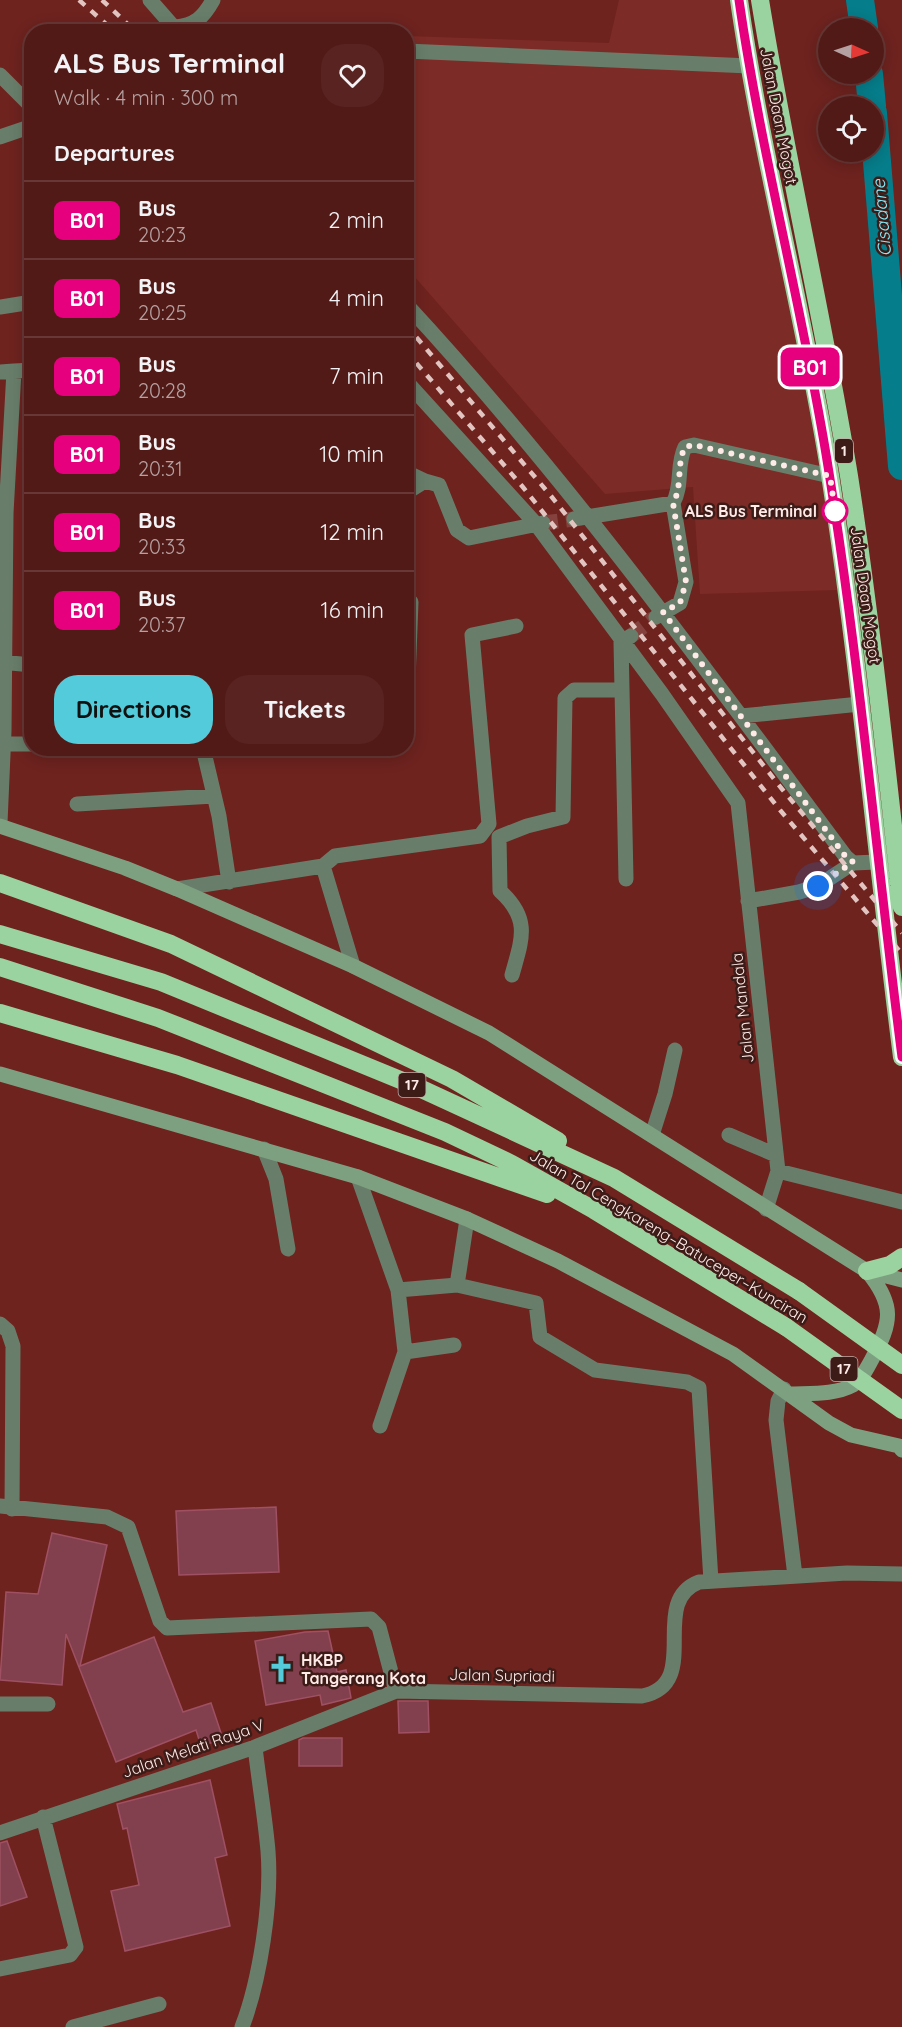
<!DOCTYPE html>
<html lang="en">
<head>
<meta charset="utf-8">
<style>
	body { margin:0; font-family:Quicksand,sans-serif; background:#582320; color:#f1f3f6; height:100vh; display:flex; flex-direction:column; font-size:22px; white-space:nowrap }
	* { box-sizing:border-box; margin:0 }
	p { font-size:20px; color:#b5a1a1 }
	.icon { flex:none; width:33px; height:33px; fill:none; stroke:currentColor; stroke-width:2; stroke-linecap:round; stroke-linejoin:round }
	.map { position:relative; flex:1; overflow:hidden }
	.sheet { position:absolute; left:24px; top:24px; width:390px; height:732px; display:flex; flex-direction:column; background:#521a17; border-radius:24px; box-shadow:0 3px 15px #0003,0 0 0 2px #683836 }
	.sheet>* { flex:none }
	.badge { padding:0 12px; border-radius:9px; font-size:21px; line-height:39px }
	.needle { width:39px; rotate:93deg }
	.buttons { position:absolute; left:818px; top:18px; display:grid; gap:12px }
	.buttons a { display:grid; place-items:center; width:66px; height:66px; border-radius:50%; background:#521a17; box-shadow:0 3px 15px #0003,0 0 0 2px #683836; font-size:30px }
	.you { position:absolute; width:30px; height:30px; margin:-15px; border:4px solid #fff; border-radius:50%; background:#1a73e8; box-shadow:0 0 0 9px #1a73e833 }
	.map>.badge { position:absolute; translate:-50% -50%; box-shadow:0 0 0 3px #fff }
	h2 { padding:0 30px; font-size:22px; line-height:54px }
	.round { display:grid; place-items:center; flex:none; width:63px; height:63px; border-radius:24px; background:#582320 }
	.overview { display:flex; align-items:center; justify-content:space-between; height:102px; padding:0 30px }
	h1 { font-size:28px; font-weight:700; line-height:45px }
	.button { display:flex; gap:12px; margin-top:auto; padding:12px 30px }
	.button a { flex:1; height:69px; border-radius:24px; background:#53cbda; color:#111; font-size:24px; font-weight:700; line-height:69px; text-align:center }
	.button a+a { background:#582320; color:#f1f3f6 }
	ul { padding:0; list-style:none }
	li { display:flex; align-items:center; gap:18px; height:78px; padding:0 30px; border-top:2px solid #683836 }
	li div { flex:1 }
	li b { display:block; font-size:22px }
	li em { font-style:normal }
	li .badge { min-width:66px; font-weight:700; text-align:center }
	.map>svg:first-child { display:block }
</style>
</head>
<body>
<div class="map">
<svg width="902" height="2027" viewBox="0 0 902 2027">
	<rect width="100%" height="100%" fill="#6e231f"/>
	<!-- built -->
	<path fill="#7d2b26" d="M619 0H731L820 454 837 590 700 594 693 487 605 494 407 268 406 36 609 43Z"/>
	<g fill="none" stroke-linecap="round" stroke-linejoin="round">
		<!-- river -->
		<path stroke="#067d8a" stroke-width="28" d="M860 0 864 28
			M869 74 872 106
			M873 113 902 466"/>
	</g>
	<!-- building -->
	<path fill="#82404f" stroke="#9f5062" stroke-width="1.5" d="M276 1507 279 1572 179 1575 176 1511Z
		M52 1533 107 1545 80 1666 154 1637 183 1712 211 1703 223 1739 201 1746 196 1730 116 1762 66 1634 62 1685 0 1680 6 1592 38 1594Z
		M328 1631 337 1672 346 1670 351 1698 322 1705 320 1695 266 1705 255 1641 305 1632Z
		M398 1701H428L429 1732 399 1733Z
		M303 1738H342V1766H299V1740Z
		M210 1780 227 1855 215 1858 230 1926 125 1951 111 1891 139 1885 127 1828 123 1829 117 1804Z
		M7 1841 27 1897 0 1906V1843Z"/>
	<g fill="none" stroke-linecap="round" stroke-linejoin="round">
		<!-- street-tunnel -->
		<path stroke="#84413d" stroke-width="15" stroke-dasharray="15 8" stroke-linecap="butt" d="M543 523 574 519
			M631 636 654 618"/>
		<!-- street -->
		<path stroke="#687e6a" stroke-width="15" d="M150 0 178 32
			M172 32 175 27C195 25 203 18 213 0
			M406 51 750 66
			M0 75 32 107
			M0 137 32 126
			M406 304C566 477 705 668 846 857L853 863 877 862
			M0 307 32 302
			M14 371 32 370
			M0 372 14 371 6 513 4 731 0 823
			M406 381 536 524 662 694 738 803 778 1171 766 1209
			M406 472 425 481
			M406 493 425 481 439 485 457 530 469 538 543 523
			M574 519 673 503
			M656 617 680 603 686 582 673 503C683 486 676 465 685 447L694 445 830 476
			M0 662 32 665
			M741 716 860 704
			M406 732 411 602
			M4 744H32
			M203 748 219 816 229 882
			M77 804 214 796
			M626 879 621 642 631 636
			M177 889 323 866
			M748 901 799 892 818 886 853 863
			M353 966 323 866 335 856 480 836 489 824 472 635 516 626
			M512 975C522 939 531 919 500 891L499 837 527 826 563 817 565 698 574 690H622
			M652 1135 665 1094 675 1050
			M729 1135 776 1155
			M264 1149 276 1179 288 1249
			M778 1171 902 1202
			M358 1177 398 1290 457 1285
			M467 1219 457 1285 536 1303 540 1337 595 1370 687 1382 699 1388 711 1581
			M0 1324 8 1331 13 1346 12 1509
			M405 1352 454 1345
			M784 1389 778 1401 776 1420 795 1576
			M380 1426 405 1352 398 1290
			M0 1506 107 1517 128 1527 160 1621 167 1628 371 1619 379 1627 396 1691
			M0 1704H48
			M0 1833 255 1747 396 1691 642 1696C704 1684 647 1602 699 1582L847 1573 902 1574
			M0 1969 70 1955 76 1947 43 1817
			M73 2027 159 2004
			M242 2027C260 1980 272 1902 268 1851 265 1817 259 1782 255 1747"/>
		<!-- secondary -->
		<path stroke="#7da180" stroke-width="15" d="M0 826 125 868 177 889 353 966 489 1033 867 1271 902 1280
			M0 1074 358 1177 467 1219 558 1261 733 1354 829 1423 851 1435 899 1446 902 1450
			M789 1394C810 1393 835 1395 853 1385 862 1379 867 1368 872 1359 892 1322 895 1305 867 1271"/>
		<!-- highway -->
		<path stroke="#9ad2a0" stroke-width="18" d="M739 0C762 160 805 316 830 475 860 668 877 863 902 1057
			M760 0C786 160 823 317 849 476 871 619 886 763 902 907
			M0 883 171 944 452 1079 558 1141
			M0 934 161 982 415 1086 614 1178 799 1291
			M0 967 158 1018 445 1132 512 1164 594 1210 786 1327
			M0 1013 177 1065 547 1194
			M867 1271 890 1265 902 1257"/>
		<!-- rail -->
		<path stroke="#e2c5c1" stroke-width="4.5" stroke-dasharray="8 8" stroke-linecap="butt" d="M79 0 115 32
			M102 0 136 32
			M406 325 551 496 782 789 902 933
			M406 351 522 486 780 810 902 954"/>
		<!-- highway-bridge -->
		<path stroke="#9ad2a0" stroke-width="18" d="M799 1291 902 1365
			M786 1327 902 1410"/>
	</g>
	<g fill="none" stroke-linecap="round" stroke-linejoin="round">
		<defs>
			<path id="line" d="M739 0C761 153 801 302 826 454 859 654 876 856 902 1057"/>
		</defs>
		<!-- line casing -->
		<use href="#line" stroke="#fff" stroke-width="14"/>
		<!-- line -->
		<use href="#line" stroke="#e6007e" stroke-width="9"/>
		<!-- walk -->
		<path stroke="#feebe8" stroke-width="6" stroke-dasharray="0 10.8" d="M818 886 853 862 846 857 663 612 680 603 686 582 673 503C683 486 676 465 685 447L694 445 830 476 835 511"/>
	</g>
	<!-- icons -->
	<defs>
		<symbol id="church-bare" viewBox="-9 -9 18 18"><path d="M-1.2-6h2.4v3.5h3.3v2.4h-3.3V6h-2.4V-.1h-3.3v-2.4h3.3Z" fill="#53cbda" stroke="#3d1c18" stroke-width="2.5" paint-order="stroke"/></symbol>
	</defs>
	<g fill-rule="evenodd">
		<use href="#church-bare" x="262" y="1650" width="38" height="38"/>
	</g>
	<!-- markers -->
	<circle fill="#fff" stroke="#e6007e" stroke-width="3" cx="835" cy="511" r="12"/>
	<g text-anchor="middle" stroke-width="5" stroke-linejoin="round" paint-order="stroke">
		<!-- shield labels -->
		<g fill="#3d1c18" stroke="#c4adaa" stroke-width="1.5">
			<rect x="835" y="439" width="18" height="24" rx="4.5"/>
			<rect x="398.5" y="1073" width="27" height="24" rx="4.5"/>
			<rect x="830.5" y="1357" width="27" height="24" rx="4.5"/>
		</g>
		<g font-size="15" font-weight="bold" fill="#feebe8">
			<text x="844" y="456">1</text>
			<text x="412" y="1090">17</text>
			<text x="844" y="1374">17</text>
		</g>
		<!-- street labels -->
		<g font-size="16" fill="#feebe8" stroke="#3d1c18">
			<text transform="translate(779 116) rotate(79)" y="6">Jalan Daan Mogot</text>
			<text transform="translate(866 595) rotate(82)" y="6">Jalan Daan Mogot</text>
			<text transform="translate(742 1008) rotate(-96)" y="6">Jalan Mandala</text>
			<text transform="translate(669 1236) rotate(31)" y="6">Jalan Tol Cengkareng–Batuceper–Kunciran</text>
			<text transform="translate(502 1675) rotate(1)" y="6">Jalan Supriadi</text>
			<text transform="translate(193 1748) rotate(-19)" y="6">Jalan Melati Raya V</text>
		</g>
		<!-- stop labels -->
		<g font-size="16" font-weight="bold" fill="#feebe8" stroke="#3d1c18" text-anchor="end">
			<text x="817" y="517">ALS Bus Terminal</text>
		</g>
		<!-- poi labels -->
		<g font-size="16" font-weight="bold" fill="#feebe8" stroke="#3d1c18" text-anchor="start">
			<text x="301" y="1666">HKBP<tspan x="301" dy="18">Tangerang Kota</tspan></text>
		</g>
		<!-- water labels -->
		<g font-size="18" font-style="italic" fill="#86ecfa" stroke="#3d1c18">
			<text transform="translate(882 218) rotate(-95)" y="6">Cisadane</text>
		</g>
	</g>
</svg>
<div class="buttons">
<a><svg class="needle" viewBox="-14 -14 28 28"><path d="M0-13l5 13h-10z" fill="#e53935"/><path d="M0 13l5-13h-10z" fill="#b5a1a1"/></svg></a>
<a><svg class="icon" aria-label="locate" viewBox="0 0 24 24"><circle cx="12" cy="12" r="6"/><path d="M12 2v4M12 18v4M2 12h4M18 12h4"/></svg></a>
</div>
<div class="you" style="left:818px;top:886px"></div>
<b class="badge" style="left:810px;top:367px;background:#e6007e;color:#fff">B01</b>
<section class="sheet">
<div class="overview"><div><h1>ALS Bus Terminal</h1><p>Walk · 4 min · 300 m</p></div><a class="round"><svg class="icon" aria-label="heart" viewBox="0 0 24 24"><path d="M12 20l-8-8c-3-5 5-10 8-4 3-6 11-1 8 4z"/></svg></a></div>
<h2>Departures</h2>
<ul>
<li><span class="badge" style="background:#e6007e;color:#fff">B01</span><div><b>Bus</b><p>20:23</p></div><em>2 min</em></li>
<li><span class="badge" style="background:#e6007e;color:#fff">B01</span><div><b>Bus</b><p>20:25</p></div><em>4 min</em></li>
<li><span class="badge" style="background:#e6007e;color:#fff">B01</span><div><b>Bus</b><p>20:28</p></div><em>7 min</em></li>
<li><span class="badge" style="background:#e6007e;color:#fff">B01</span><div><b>Bus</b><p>20:31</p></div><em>10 min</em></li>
<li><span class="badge" style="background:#e6007e;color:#fff">B01</span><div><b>Bus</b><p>20:33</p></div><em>12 min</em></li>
<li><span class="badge" style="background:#e6007e;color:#fff">B01</span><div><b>Bus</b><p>20:37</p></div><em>16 min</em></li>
</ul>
<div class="button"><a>Directions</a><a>Tickets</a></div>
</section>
</div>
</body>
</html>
